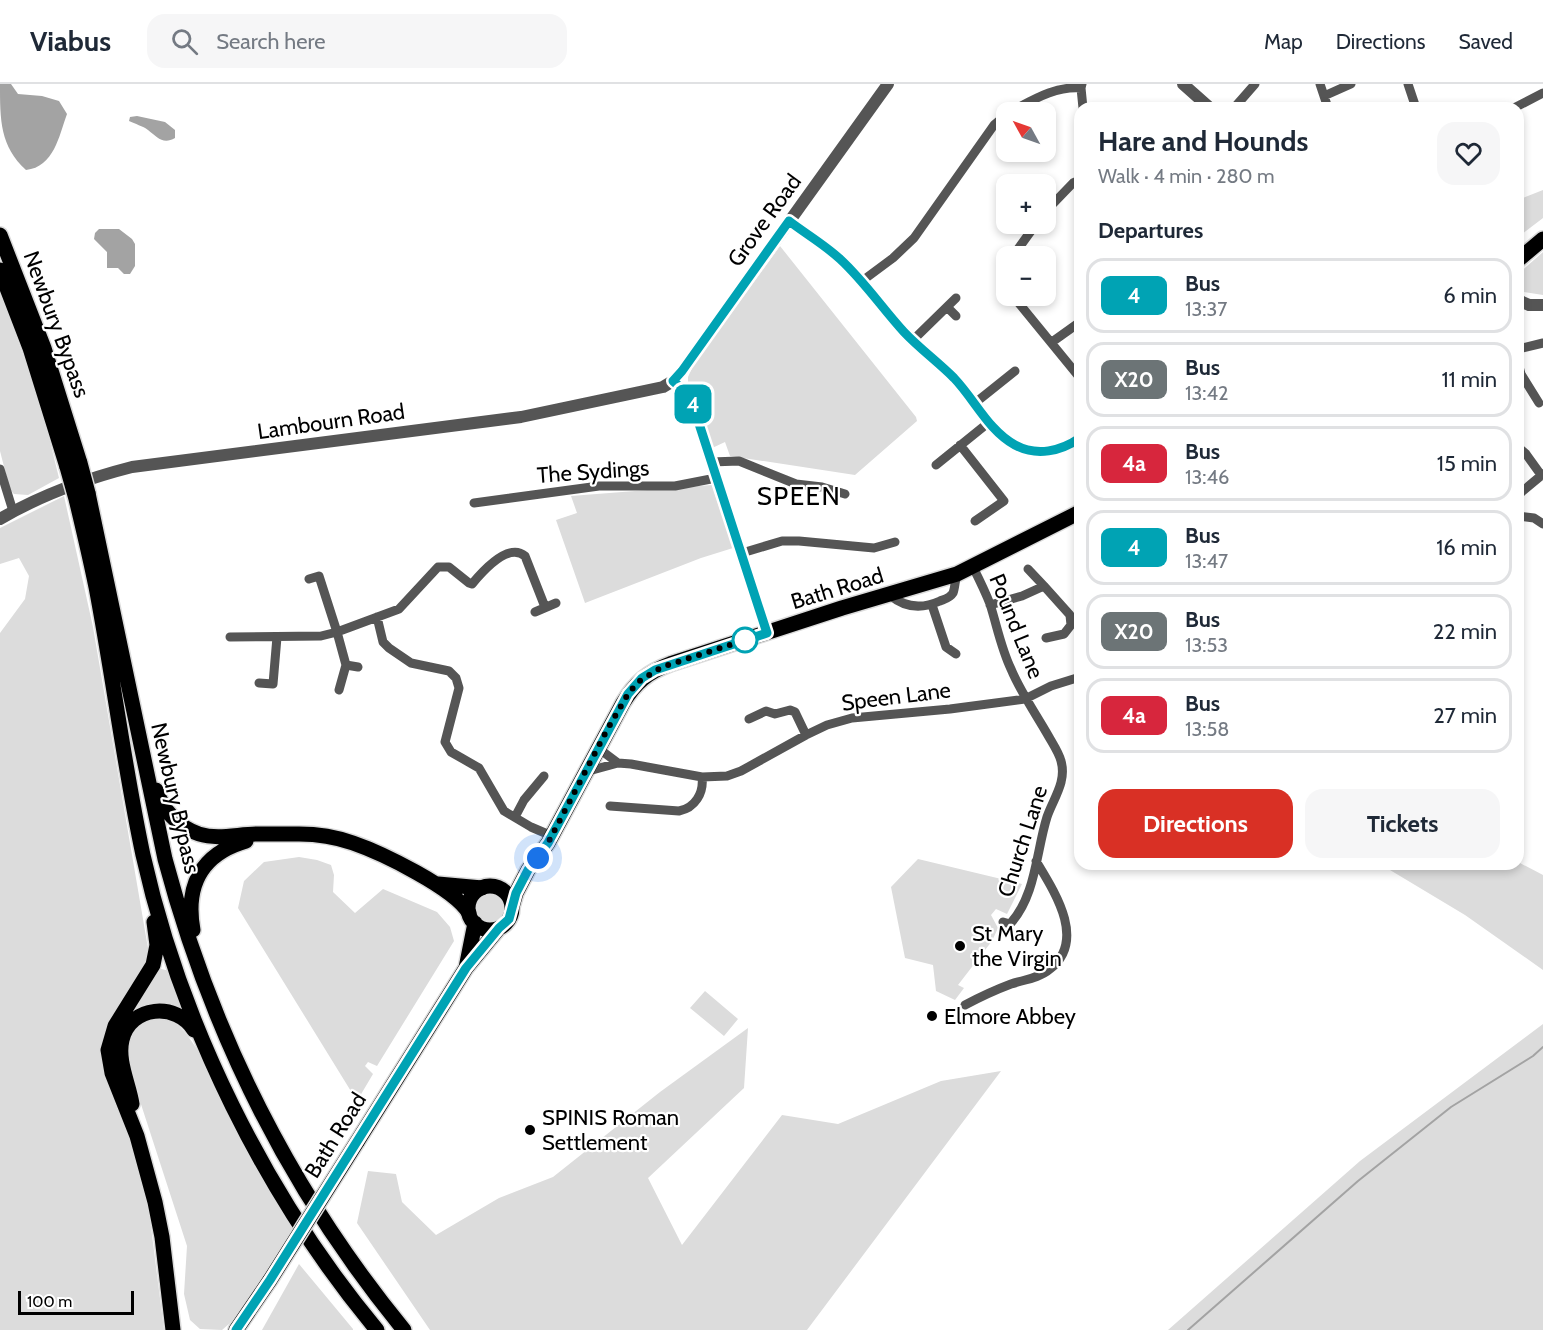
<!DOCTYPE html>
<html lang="en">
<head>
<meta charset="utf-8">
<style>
	body { margin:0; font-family:Cabin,sans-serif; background:#f6f6f7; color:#1f2937; height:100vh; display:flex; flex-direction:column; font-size:22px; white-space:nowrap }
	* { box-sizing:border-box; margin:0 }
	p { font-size:20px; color:#747a83 }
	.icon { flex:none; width:33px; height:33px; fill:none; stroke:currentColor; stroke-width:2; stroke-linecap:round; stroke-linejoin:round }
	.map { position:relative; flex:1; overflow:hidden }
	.sheet { position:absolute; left:1074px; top:18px; width:450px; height:768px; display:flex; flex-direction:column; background:#fff; border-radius:18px; box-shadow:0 3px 9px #0003 }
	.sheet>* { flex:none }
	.badge { padding:0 12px; border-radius:9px; font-size:21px; line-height:39px }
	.needle { width:39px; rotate:310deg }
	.buttons { position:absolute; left:996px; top:18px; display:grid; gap:12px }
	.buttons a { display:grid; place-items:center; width:60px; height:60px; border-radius:12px; background:#fff; box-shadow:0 3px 9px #0003; font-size:30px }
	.scale { position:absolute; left:18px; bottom:15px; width:116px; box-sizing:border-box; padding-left:6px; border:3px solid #000; border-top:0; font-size:16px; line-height:21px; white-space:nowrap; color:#000; -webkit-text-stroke:4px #fff; paint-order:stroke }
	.you { position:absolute; width:30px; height:30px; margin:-15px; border:4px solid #fff; border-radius:50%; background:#1a73e8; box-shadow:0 0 0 9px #1a73e833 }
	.map>.badge { position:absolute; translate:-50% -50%; box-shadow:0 0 0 3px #fff }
	h2 { padding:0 24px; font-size:22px; line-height:54px }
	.round { display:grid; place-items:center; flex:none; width:63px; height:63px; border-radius:18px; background:#f6f6f7 }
	.overview { display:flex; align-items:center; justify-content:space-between; height:102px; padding:0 24px }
	h1 { font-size:28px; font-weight:800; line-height:45px }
	.button { display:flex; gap:12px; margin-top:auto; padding:12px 24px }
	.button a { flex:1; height:69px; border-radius:18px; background:#d93025; color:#fff; font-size:24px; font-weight:800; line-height:69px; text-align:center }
	.button a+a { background:#f6f6f7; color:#1f2937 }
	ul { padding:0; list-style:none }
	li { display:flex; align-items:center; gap:18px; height:75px; margin:0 12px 9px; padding:0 12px; border:3px solid #e0e1e3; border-radius:18px }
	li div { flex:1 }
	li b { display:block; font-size:22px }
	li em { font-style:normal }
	li .badge { min-width:66px; font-weight:700; text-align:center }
	header { display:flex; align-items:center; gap:36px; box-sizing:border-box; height:84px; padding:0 30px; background:#fff; border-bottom:2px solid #e0e1e3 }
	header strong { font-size:28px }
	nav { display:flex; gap:33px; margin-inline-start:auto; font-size:21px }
	.search { width:420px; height:54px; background:#f6f6f7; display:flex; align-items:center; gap:15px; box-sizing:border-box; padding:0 21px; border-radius:18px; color:#747a83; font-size:22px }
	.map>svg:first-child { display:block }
</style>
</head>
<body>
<header>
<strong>Viabus</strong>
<div class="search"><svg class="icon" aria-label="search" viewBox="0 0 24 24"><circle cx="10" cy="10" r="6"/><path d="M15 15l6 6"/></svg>Search here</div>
<nav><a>Map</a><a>Directions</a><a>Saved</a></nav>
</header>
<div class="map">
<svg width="1543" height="1246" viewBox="0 0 1543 1246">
	<rect width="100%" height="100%" fill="#fff"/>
	<!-- green -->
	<path fill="#dcdcdc" d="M1543 106V134L1518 153V116Z
		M780 162 916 333 917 337 855 391 730 372 725 358 710 365 688 299V293L693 282Z
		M1543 168V211L1524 208 1518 204V190Z
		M0 207 41 321 59 394 28 411 14 410 10 406 0 367Z
		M712 401 733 464 701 474 585 519 556 436 577 429 571 412Z
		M64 412 93 543 150 876 131 905 102 957 104 986 126 1043 149 1127 164 1246H0V549L25 515 29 492 19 474 0 480V444Z
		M299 773 317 776 331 781 334 791 333 808 355 829 383 805 437 828 450 843 454 857 377 982 368 978 365 982 373 990 357 1017 238 824 244 797 264 778Z
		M918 775 1022 800 1007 830 996 825 991 831 998 844 992 857 958 901 964 904 955 916 936 907 933 881 905 874 891 803Z
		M1518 778 1543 791V886L1465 831 1380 780H1518Z
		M474 824a15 15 0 1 1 30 0a15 15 0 1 1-30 0Z
		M157 884 170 887 182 927 174 924 116 950Z
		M705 907 738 935 724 952 690 924Z
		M168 933C200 955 216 1005 234 1039 253 1074 274 1109 294 1144L236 1234 222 1246 200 1245 190 1236 184 1210 187 1162 126 974 127 955 140 936Z
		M1543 940V1246H1168L1360 1077Z
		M748 944 744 1004 648 1094 682 1161 782 1031 838 1040 941 997 1001 987 807 1246H430L357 1139 368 1087 396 1090 402 1118 436 1151 499 1114 553 1093 660 1008Z
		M299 1180 353 1245V1246H262Z"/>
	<!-- water -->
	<path fill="#a3a3a3" d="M0 0H11L18 10 42 12 59 17 67 30C59 52 54 83 26 86 0 62 0 36 0 0Z
		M137 32 165 38 175 46V54C163 61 157 53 148 46 143 42 135 40 129 37L130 33Z
		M99 145H119L132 155 135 160V182L130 190H124L118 184H107V168L94 155 95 149Z"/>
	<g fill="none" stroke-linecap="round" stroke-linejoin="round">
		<!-- stream -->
		<path stroke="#a3a3a3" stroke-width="2" d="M1188 1246 1358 1097 1451 1023 1533 972 1543 963"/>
		<defs>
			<path id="primary" d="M1518 176 1543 155
				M468 824a22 22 0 1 1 44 0a22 22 0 1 1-44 0Z
				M512 823 516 809 528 786 548 759 623 619C635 599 648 588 670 580L842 524 957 490 1080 428
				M466 884 475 839
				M357 1058 466 884 499 844
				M236 1246 270 1196"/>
			<path id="trunk" d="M0 151 44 264 80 379
				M0 186 30 264 67 383
				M88 409 165 775C211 948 290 1107 404 1246
				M76 415C83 444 90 474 96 503 113 592 124 682 143 771 181 941 266 1113 377 1246
				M156 706C163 726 178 743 199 750 218 756 238 750 258 750 271 750 285 750 299 750 317 750 336 753 353 759 382 769 454 804 469 829
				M438 800 482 804
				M154 838 157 861 153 881 115 942 108 966 112 989 137 1052 155 1118 162 1153 173 1246
				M193 846C185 802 201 770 246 757
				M132 1020C129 1000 117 977 122 956 130 921 177 918 194 946"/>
		</defs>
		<!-- primary casing -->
		<use href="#primary" stroke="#dbdbdb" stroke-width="18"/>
		<!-- trunk casing -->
		<use href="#trunk" stroke="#dbdbdb" stroke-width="18"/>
		<!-- minor -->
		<path stroke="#555" stroke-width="9" d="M1320 0 1327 21
			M1408 0 1416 24
			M1081 4 1083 24
			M1324 12 1351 0
			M1234 24 1255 0
			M1514 24 1543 9
			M1010 28C1033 16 1055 2 1081 4L1082 0
			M1046 127 1073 99 1080 96
			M789 137C806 150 825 161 840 175 864 197 882 224 904 248 919 264 938 278 954 294 975 316 988 347 1015 361 1037 373 1061 367 1080 355
			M1013 172 1036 140
			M862 197 893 174 914 154 994 41 1006 31
			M1013 212 1080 294
			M947 223 956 232
			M912 257 956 214
			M1052 258 1080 238
			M1518 265 1543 259
			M1518 279 1521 290 1539 319
			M975 319 1015 287
			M960 361 1004 417 975 437
			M1518 363 1526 370 1541 391
			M711 378 739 377 796 400 822 403 845 410
			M936 381 988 339
			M0 385 13 427
			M1518 411 1543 390
			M474 419 599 402H675L716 394
			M1518 432 1534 434 1543 440
			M742 469 782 457H799L874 464 895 458
			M973 483C979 495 985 507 990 520 997 542 1001 564 1011 585 1021 609 1036 630 1049 653 1053 660 1059 669 1061 677 1067 698 1053 715 1047 733 1036 768 1036 812 1010 840L1003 838
			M1028 485 1044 502
			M309 495 319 492 337 548 399 525 438 483H449L469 499 472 500C482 488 508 458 525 472L545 523
			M890 511C905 524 922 525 940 517 945 515 950 514 953 509 955 504 955 496 957 490
			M932 521 946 563 956 570
			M990 521 1022 512 1044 502 1070 531 1071 541 1064 550 1046 554
			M535 528 556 519
			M377 533 383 558 389 564 411 579 449 587 456 594 459 604 445 658 451 668 479 684 504 727 531 743 552 752
			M230 553 321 552 337 548 346 581 339 606
			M346 581 358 583
			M259 599 273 600 277 553
			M749 635 766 627 775 630 790 626 795 628 806 651
			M598 664 618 679
			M585 688 618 679 631 680 702 693 727 692 741 687 806 651 827 641 852 634 950 625 1025 615 1051 602 1080 593
			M610 722 679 727C695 724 704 709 702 693
			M515 733 524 716 544 692
			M965 921C980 913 995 906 1011 900 1023 896 1040 894 1050 885 1087 856 1054 807 1036 777"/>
		<!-- tertiary -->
		<path stroke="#555" stroke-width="12" d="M1183 0 1210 24
			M1518 216 1529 221H1543
			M673 297 691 315 767 549
			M0 435C41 411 85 395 132 383L521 333 663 303 673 297 682 287 888 0"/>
		<!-- primary -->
		<use href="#primary" stroke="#000" stroke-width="15"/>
		<!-- trunk -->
		<use href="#trunk" stroke="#000" stroke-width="15"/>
		<defs>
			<path id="primary-bridge" d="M270 1196 357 1058"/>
			<path id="trunk-bridge" d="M80 379 88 409
				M67 383 76 415"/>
		</defs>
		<!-- primary-bridge casing -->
		<use href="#primary-bridge" stroke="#dbdbdb" stroke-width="18" stroke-linecap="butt"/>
		<!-- trunk-bridge casing -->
		<use href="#trunk-bridge" stroke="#dbdbdb" stroke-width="18" stroke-linecap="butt"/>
		<!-- primary-bridge -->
		<use href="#primary-bridge" stroke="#000" stroke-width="15"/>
		<!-- trunk-bridge -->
		<use href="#trunk-bridge" stroke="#000" stroke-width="15"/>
	</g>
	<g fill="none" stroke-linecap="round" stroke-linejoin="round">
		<defs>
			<path id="line" d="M236 1246 270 1196 466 884 499 844 509 835 516 809 528 786 548 759 628 610 642 594 655 586 767 549 691 315 687 309 673 297 682 287 789 137C806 150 825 161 840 175 864 197 882 224 904 248 919 264 938 278 954 294 975 316 988 346 1015 361 1037 373 1061 367 1080 354"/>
		</defs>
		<!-- line casing -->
		<use href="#line" stroke="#fff" stroke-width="14"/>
		<!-- line -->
		<use href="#line" stroke="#00a3b4" stroke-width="9"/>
		<!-- walk -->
		<path stroke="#000" stroke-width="6" stroke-dasharray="0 10.8" d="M538 774 548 759 607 646 628 610 638 598 662 583 745 556"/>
	</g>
	<!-- markers -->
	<circle fill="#fff" stroke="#00a3b4" stroke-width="3" cx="745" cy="556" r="12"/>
	<g fill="#000" stroke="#fff" stroke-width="2">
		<circle cx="960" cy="862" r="6"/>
		<circle cx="932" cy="932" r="6"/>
		<circle cx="530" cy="1046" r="6"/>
	</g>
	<g text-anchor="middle" stroke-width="4.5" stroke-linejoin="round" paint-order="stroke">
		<!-- street labels -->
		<g font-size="22" fill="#000" stroke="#fff">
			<text transform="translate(764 136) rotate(-54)" y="8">Grove Road</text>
			<text transform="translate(57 240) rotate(70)" y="8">Newbury Bypass</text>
			<text transform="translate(331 337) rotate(-8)" y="8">Lambourn Road</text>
			<text transform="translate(593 387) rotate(-4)" y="8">The Sydings</text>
			<text transform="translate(837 504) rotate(-17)" y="8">Bath Road</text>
			<text transform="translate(1017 542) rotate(68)" y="8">Pound Lane</text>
			<text transform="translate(896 612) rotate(-7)" y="8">Speen Lane</text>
			<text transform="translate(176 714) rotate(77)" y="8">Newbury Bypass</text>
			<text transform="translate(1022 757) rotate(-72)" y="8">Church Lane</text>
			<text transform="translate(335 1051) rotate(-58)" y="8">Bath Road</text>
		</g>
		<!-- poi labels -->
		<g font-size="22" fill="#000" stroke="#fff" text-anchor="start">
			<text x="972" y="857">St Mary<tspan x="972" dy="25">the Virgin</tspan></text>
			<text x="944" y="940">Elmore Abbey</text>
			<text x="542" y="1041">SPINIS Roman<tspan x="542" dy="25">Settlement</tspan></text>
		</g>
		<!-- quarter labels -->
		<g font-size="26" letter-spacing="1.5" fill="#000" stroke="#fff">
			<text x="799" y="421">SPEEN</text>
		</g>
	</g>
</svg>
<div class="buttons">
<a><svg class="needle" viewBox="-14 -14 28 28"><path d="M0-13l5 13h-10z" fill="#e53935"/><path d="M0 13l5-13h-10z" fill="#747a83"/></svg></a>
<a>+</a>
<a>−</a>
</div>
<div class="scale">100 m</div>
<div class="you" style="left:538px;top:774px"></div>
<b class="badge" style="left:693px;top:320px;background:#00a3b4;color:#fff">4</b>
<section class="sheet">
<div class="overview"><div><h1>Hare and Hounds</h1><p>Walk · 4 min · 280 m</p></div><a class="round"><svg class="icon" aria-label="heart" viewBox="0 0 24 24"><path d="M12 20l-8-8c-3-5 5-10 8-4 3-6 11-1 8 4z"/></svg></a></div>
<h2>Departures</h2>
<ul>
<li><span class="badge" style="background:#00a3b4;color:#fff">4</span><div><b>Bus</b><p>13:37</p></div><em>6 min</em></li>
<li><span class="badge" style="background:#6c7476;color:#fff">X20</span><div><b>Bus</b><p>13:42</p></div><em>11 min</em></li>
<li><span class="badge" style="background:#d7263d;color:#fff">4a</span><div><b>Bus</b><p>13:46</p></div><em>15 min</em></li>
<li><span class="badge" style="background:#00a3b4;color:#fff">4</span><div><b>Bus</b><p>13:47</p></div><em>16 min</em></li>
<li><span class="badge" style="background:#6c7476;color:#fff">X20</span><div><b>Bus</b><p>13:53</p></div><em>22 min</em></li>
<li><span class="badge" style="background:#d7263d;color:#fff">4a</span><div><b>Bus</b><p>13:58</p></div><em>27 min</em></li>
</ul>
<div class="button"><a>Directions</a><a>Tickets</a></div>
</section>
</div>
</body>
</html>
